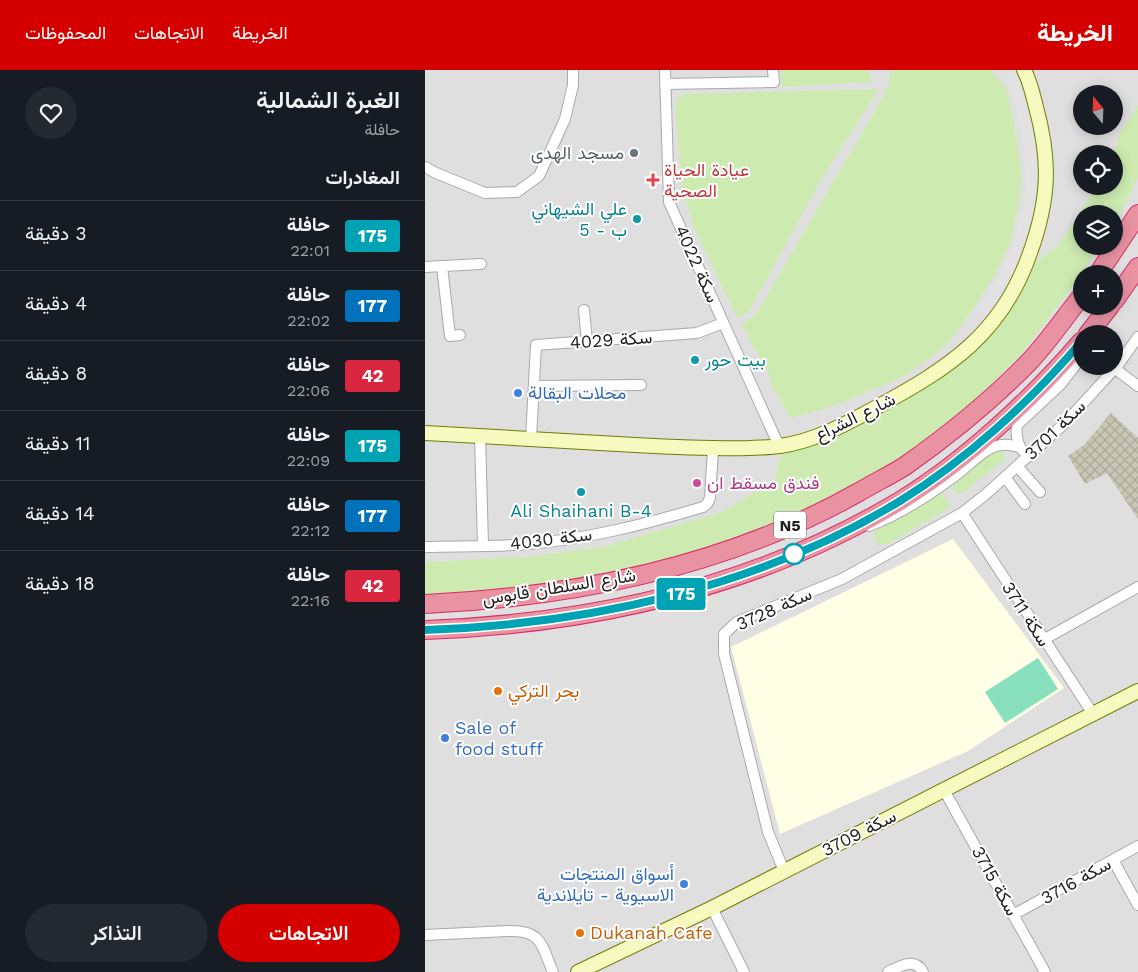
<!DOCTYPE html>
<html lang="ar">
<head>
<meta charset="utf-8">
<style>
	body { margin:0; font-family:"Work Sans",Vazirmatn,sans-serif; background:#242831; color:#f1f3f6; direction:rtl; height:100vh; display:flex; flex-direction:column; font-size:19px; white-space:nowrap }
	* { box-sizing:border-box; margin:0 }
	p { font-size:16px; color:#9ea1a6 }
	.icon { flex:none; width:28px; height:28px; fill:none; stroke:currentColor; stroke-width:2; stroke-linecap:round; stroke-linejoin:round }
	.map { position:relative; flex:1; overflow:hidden; direction:ltr }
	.panel { display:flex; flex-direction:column; background:#171b24; width:425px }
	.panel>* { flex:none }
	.badge { padding:0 10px; border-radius:4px; font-size:18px; line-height:32px }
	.needle { width:32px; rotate:341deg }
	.buttons { position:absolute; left:648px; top:15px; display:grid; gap:10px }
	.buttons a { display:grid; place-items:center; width:50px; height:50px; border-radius:50%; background:#171b24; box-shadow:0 2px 12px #0003; font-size:25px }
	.map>.badge { position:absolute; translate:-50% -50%; box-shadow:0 0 0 2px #fff }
	h2 { padding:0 25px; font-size:19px; line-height:45px }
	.round { display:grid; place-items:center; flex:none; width:52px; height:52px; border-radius:26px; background:#242831 }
	.head { display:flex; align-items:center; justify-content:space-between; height:85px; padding:0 25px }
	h1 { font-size:24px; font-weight:600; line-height:38px }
	.action { display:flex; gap:10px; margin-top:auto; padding:10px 25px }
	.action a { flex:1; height:58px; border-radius:30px; background:#d40000; color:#fff; font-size:20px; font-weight:600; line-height:58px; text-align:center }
	.action a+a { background:#242831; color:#f1f3f6 }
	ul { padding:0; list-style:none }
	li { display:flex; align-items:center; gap:15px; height:70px; padding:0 25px; border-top:1px solid #363941 }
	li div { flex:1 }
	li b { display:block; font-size:19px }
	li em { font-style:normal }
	li .badge { min-width:55px; font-weight:700; text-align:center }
	header { display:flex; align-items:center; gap:30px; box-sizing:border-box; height:70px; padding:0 25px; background:#d40000; color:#fff }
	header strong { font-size:24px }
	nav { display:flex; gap:28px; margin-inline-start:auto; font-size:18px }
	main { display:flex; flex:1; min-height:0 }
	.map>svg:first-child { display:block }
</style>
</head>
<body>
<header>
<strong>الخريطة</strong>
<nav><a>الخريطة</a><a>الاتجاهات</a><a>المحفوظات</a></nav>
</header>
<main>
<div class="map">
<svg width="713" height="902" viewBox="0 0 713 902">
	<defs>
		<pattern id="construction-cross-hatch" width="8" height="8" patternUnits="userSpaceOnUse" patternTransform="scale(1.25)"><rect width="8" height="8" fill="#c7c7b4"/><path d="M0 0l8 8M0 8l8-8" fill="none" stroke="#abab9a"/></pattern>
	</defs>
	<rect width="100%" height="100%" fill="#f2efe9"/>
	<!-- residential -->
	<path fill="#e0dfdf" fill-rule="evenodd" d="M0 0H713V902H0ZM656 24H689V56H656ZM656 84H689V116H656ZM656 144H689V176H656ZM656 204H689V236H656ZM656 264H689V296H656Z"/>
	<!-- education -->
	<path fill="#ffffe5" d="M528 469 639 618 543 681 355 764 306 577Z"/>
	<!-- construction -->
	<path fill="url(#construction-cross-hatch)" d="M686 343 713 368V449L682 403 660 414 643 386 659 375Z"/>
	<!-- grass -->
	<path fill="#cdebb0" d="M356 0H444L447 12 357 17Z
		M470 0H566L581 18 588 46 597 107 593 135 586 172 569 206 545 244 520 277 474 309 411 335 366 348 346 315 344 304 316 254 330 246 462 20 465 2Z
		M454 19 394 113 336 220 323 243 312 247 269 158 257 118 250 35 257 24Z
		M713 35V107L698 139 689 153V144H656V176H674L650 213 597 284 540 339 474 389 407 427 335 460 259 484 173 508 38 525H0V492L99 487 178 477 297 442 350 410 356 379 382 373 545 280 602 198 633 176 672 116H689L688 84 696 62Z
		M576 381 580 386 578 391 534 425 523 413 566 382Z
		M516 420 526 437 463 474 453 475 448 462Z"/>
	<!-- pitch -->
	<path fill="#88e0be" d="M613 588 633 619 580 653 560 622Z"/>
	<!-- parking -->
	<path fill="#e2e2e2" d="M584 0H590L606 48 612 90 611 133 605 162 593 194 577 225 563 245 552 241 571 211 589 170 596 143 601 108 596 64 589 31 581 8Z"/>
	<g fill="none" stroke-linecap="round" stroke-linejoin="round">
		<defs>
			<path id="street" d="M240 0 244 132 354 376
				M240 14 349 12 348 0
				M0 97 11 103 60 123 92 122 114 106 140 49 148 15V0
				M17 196 25 266 35 265
				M0 197 56 194
				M159 240 162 271
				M689 298 713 316
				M110 316 216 315
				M55 366 58 475
				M106 369 111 275 272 263 298 253
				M598 381C592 374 591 364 592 355L636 314 656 288
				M592 396 615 422
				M580 407 600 434
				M537 443 668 644
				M444 456C476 444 506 424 534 403 545 394 555 383 568 377 578 373 585 375 594 377
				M0 477C34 476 69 477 103 474 163 469 221 454 278 437L282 434 285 428 288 379
				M618 570 713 517
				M519 720 620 902
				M688 790 713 835
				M359 801 343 762 299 584V564L312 552 417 509 537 443 560 425 640 353 693 295 713 267
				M287 838 319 902
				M588 845 713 776
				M0 865 83 861C117 860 116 874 128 902
				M463 902C475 896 490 887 498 902"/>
			<path id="secondary" d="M0 363C70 367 140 371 210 375 248 377 286 379 324 378 334 377 345 378 355 376 390 371 421 354 452 337 524 298 577 264 605 183 624 130 626 92 611 37 608 25 605 11 599 0
				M153 902 287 838 713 621"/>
			<path id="highway" d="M673 204 713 144
				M689 231 713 197
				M663 264 685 236
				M0 534C150 527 303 496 434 422 449 413 466 405 480 396 524 365 567 330 604 292 623 272 639 248 656 227
				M0 560C166 554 332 517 475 431 539 392 608 328 656 272"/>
		</defs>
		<!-- street casing -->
		<use href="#street" stroke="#a9a9a9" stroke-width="12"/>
		<!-- secondary casing -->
		<use href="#secondary" stroke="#707d05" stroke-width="16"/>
		<!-- highway casing -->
		<use href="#highway" stroke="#dc2a67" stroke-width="20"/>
		<!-- street -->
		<use href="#street" stroke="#fff" stroke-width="10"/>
		<!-- secondary -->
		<use href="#secondary" stroke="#f7fabf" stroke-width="14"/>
		<!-- highway -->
		<use href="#highway" stroke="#e892a2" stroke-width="18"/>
	</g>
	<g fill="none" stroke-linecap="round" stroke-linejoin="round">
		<defs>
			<path id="line" d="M0 560C165 554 333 518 475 431 540 391 607 330 656 272"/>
		</defs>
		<!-- line casing -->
		<use href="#line" stroke="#fff" stroke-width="11"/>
		<!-- line -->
		<use href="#line" stroke="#00a3b4" stroke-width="8"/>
	</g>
	<!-- markers -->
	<circle fill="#6b7280" stroke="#fff" stroke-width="2" cx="209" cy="83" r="5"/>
	<path fill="#e0444e" stroke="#fff" stroke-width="2" d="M225.5 102.5h5v5h5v5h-5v5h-5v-5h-5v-5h5z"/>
	<g fill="#0f9aa8" stroke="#fff" stroke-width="2">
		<circle cx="212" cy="149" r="5"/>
		<circle cx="270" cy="290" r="5"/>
		<circle cx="156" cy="422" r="5"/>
	</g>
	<g fill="#3f7fe0" stroke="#fff" stroke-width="2">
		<circle cx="93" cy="323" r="5"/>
		<circle cx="20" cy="668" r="5"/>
		<circle cx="259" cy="814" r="5"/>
	</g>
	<circle fill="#d1479c" stroke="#fff" stroke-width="2" cx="272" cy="413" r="5"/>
	<circle fill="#fff" stroke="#00a3b4" stroke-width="2.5" cx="369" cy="484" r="10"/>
	<g fill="#e8710a" stroke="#fff" stroke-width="2">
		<circle cx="73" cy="621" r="5"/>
		<circle cx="155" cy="863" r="5"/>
	</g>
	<g text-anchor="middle" stroke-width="4" stroke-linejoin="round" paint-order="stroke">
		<!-- shield labels -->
		<rect fill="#fff" stroke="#646464" stroke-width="1" x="349" y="441.5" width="32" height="27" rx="4"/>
		<g font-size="16" font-weight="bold" fill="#222">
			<text x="365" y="461">N5</text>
		</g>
		<!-- worship labels -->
		<g font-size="18" fill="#5b616d" stroke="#fff" text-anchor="end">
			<text x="199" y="89">مسجد الهدى</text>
		</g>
		<!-- health labels -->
		<g font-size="18" fill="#be3a42" stroke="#fff" text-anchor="start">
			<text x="239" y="106">عيادة الحياة<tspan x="239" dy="21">الصحية</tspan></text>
		</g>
		<!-- culture labels -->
		<g font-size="18" fill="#0d838f" stroke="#fff" text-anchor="end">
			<text x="202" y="145">علي الشيهاني<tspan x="202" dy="21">ب - 5</tspan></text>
			<text x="280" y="296" text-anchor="start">بيت حور</text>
			<text x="156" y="447" text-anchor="middle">Ali Shaihani B-4</text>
		</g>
		<!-- street labels -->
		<g font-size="18" fill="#222" stroke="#fff">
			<text transform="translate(272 194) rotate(66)" y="6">سكة 4022</text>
			<text transform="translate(186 270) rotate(-4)" y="6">سكة 4029</text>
			<text transform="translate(430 347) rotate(-26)" y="6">شارع الشراع</text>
			<text transform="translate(630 360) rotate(-44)" y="6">سكة 3701</text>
			<text transform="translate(126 469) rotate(-7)" y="6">سكة 4030</text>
			<text transform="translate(134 517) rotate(-9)" y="6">شارع السلطان قابوس</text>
			<text transform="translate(349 539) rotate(-24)" y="6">سكة 3728</text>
			<text transform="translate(601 544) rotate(57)" y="6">سكة 3711</text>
			<text transform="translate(434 763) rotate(-27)" y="6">سكة 3709</text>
			<text transform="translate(570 811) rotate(61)" y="6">سكة 3715</text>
			<text transform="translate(651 811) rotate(-29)" y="6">سكة 3716</text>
		</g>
		<!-- shop labels -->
		<g font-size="18" fill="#366cbe" stroke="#fff" text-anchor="start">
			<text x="103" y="329">محلات البقالة</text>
			<text x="30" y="664">Sale of<tspan x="30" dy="21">food stuff</tspan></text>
			<text x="249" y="810" text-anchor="end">أسواق المنتجات<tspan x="249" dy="21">الاسيوية - تايلاندية</tspan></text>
		</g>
		<!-- hotel labels -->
		<g font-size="18" fill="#b23c85" stroke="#fff" text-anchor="start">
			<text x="282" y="419">فندق مسقط ان</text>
		</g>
		<!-- food labels -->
		<g font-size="18" fill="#c56008" stroke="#fff" text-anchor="start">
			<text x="83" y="627">بحر التركي</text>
			<text x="165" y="869">Dukanah Cafe</text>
		</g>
	</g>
</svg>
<div class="buttons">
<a><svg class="needle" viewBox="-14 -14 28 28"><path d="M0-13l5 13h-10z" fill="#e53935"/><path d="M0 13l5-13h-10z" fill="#9ea1a6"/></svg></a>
<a><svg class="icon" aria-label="locate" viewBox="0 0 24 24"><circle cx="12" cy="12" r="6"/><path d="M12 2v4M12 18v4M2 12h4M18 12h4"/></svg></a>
<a><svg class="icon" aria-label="layers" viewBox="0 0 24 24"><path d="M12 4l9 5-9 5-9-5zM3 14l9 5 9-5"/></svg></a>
<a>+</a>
<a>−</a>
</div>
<b class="badge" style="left:256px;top:524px;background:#00a3b4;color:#fff">175</b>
</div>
<section class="panel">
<div class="head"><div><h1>الغبرة الشمالية</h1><p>حافلة</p></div><a class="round"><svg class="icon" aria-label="heart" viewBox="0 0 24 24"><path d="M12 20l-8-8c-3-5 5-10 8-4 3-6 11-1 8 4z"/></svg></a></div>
<h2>المغادرات</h2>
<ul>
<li><span class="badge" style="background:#00a3b4;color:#fff">175</span><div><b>حافلة</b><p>22:01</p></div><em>3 دقيقة</em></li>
<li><span class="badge" style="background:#0072bc;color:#fff">177</span><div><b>حافلة</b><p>22:02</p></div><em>4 دقيقة</em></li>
<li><span class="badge" style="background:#d7263d;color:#fff">42</span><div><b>حافلة</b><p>22:06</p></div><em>8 دقيقة</em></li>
<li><span class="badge" style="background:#00a3b4;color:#fff">175</span><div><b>حافلة</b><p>22:09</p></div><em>11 دقيقة</em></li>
<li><span class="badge" style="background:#0072bc;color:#fff">177</span><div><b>حافلة</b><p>22:12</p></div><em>14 دقيقة</em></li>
<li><span class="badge" style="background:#d7263d;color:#fff">42</span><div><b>حافلة</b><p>22:16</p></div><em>18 دقيقة</em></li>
</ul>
<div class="action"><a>الاتجاهات</a><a>التذاكر</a></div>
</section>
</main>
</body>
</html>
